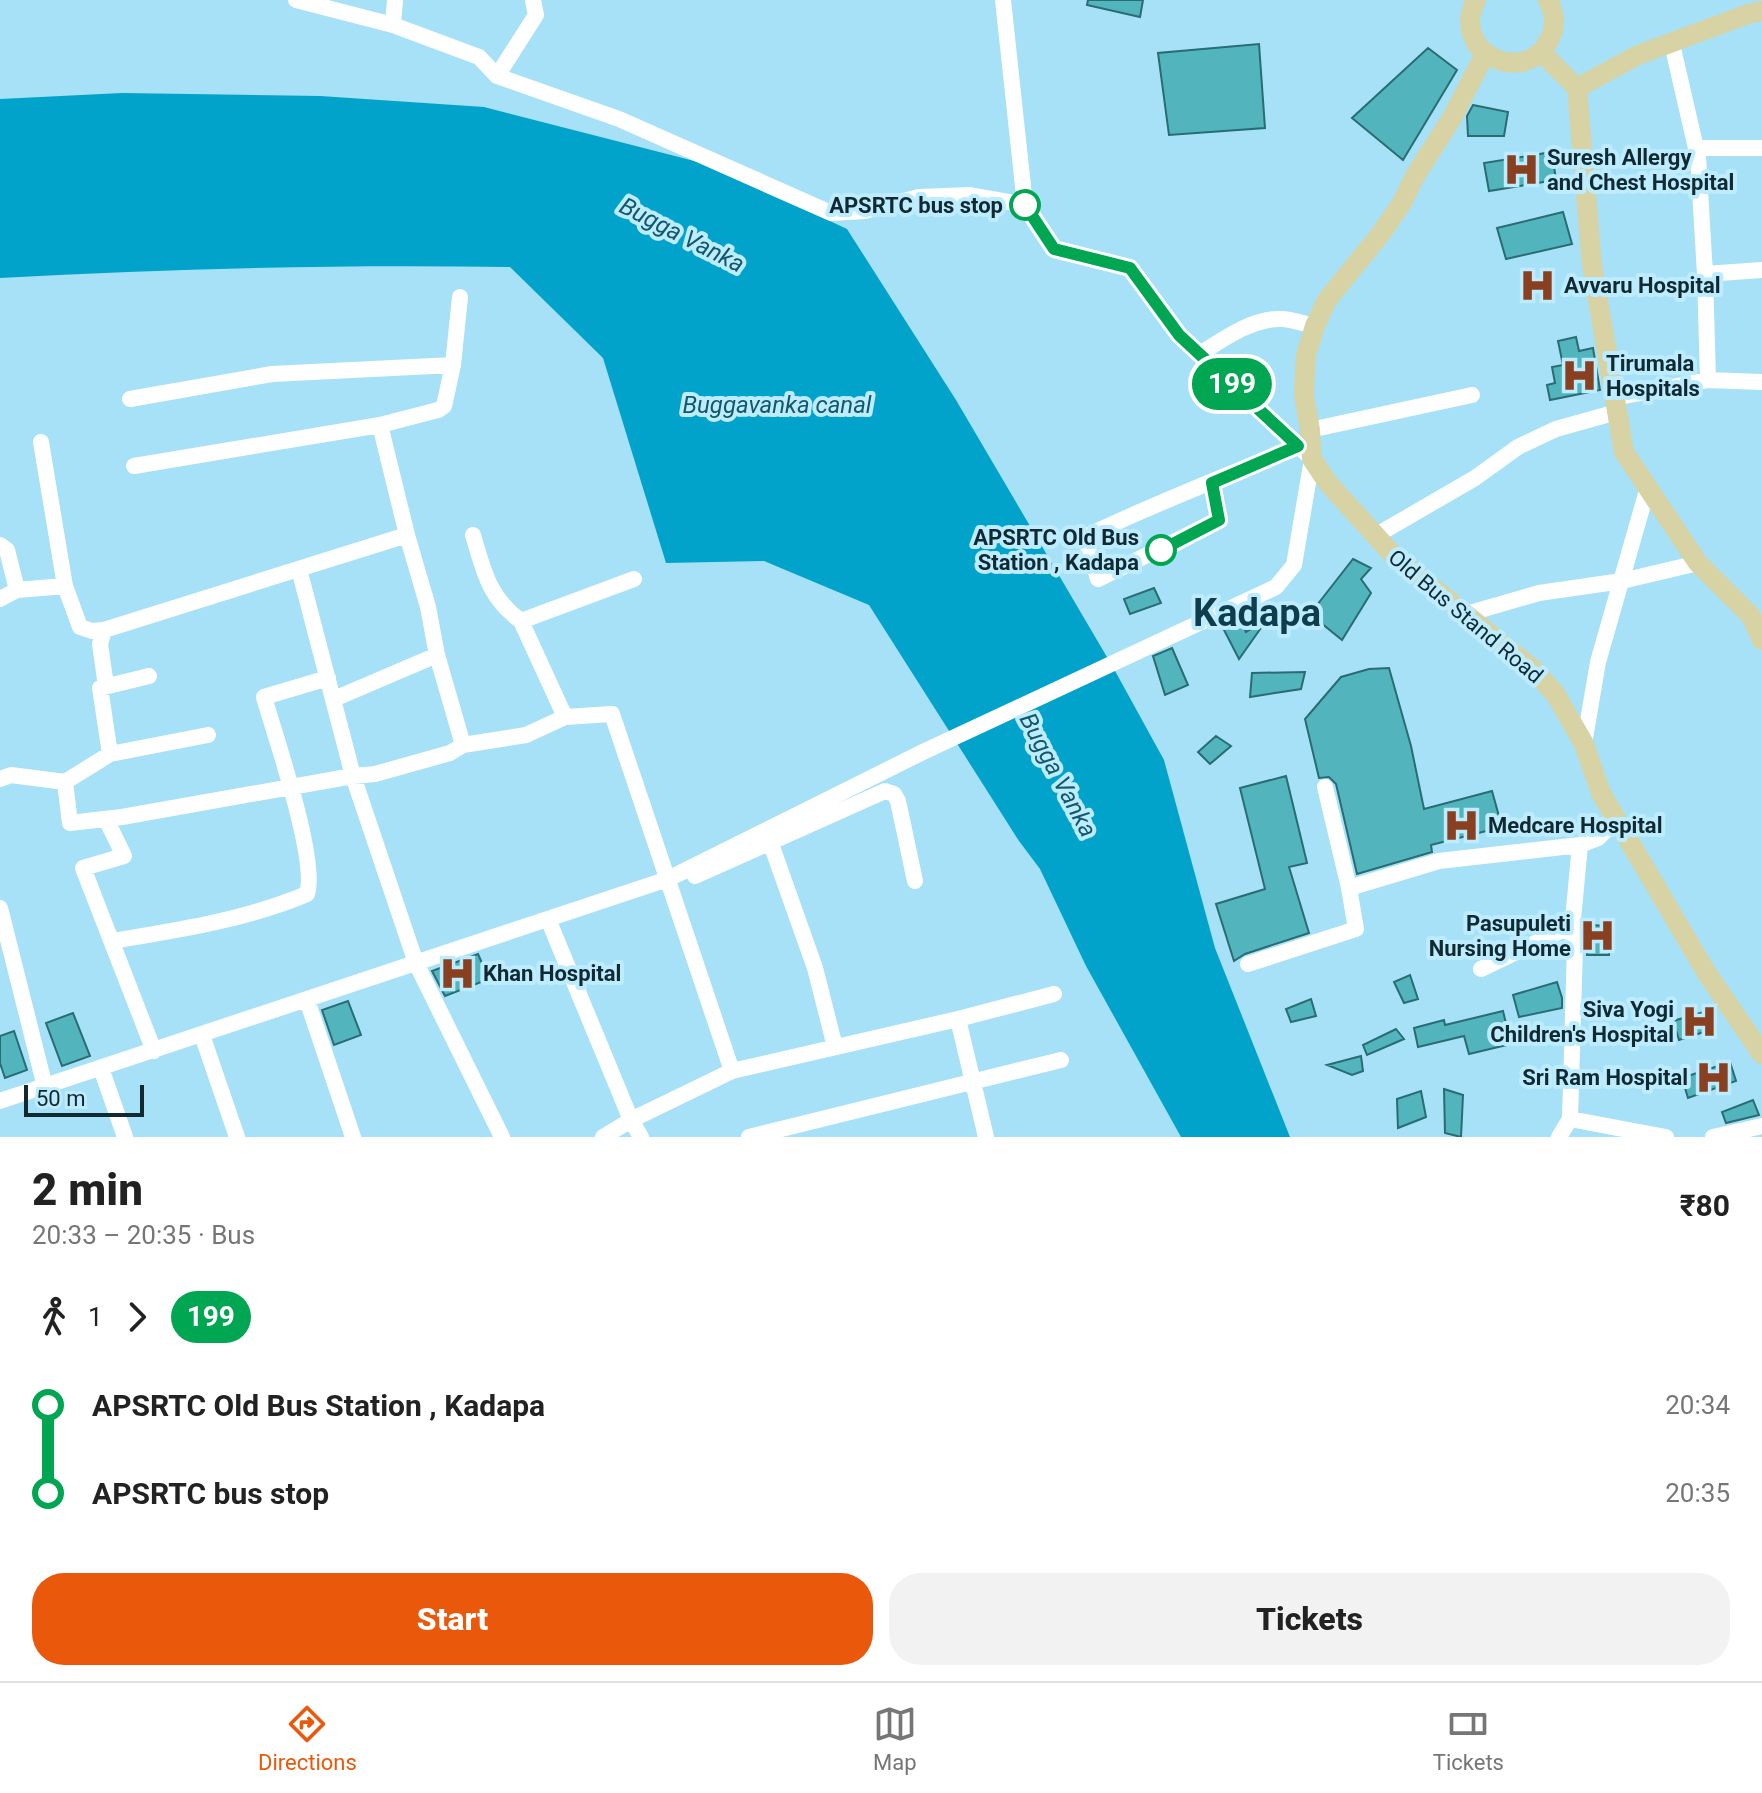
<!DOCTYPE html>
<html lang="en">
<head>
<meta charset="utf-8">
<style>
	body { margin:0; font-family:Roboto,sans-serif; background:#f2f2f2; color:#222; height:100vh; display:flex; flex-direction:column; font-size:30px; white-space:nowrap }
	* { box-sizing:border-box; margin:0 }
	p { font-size:26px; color:#767676 }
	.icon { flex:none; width:44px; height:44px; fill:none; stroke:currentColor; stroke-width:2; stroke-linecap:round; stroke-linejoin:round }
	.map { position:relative; height:1137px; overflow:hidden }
	.sheet { display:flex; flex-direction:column; background:#fff; flex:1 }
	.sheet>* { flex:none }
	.badge { padding:0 16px; border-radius:26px; font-size:28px; line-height:52px }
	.scale { position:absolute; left:24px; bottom:20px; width:120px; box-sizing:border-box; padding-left:8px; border:4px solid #112931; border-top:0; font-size:22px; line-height:28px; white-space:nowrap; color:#112931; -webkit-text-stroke:6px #bdecfe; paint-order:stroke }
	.map>.badge { position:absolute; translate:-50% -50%; box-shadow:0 0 0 4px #fff }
	.legs { display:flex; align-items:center; gap:12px; height:88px; padding:0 32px; font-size:26px }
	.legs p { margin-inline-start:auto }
	.headline { display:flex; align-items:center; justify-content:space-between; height:136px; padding:0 32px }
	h1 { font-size:44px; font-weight:800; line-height:60px }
	.button { display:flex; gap:16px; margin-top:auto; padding:16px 32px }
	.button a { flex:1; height:92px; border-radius:32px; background:#ea580c; color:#fff; font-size:32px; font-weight:800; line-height:92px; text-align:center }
	.button a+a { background:#f2f2f2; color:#222 }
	ul { padding:0 32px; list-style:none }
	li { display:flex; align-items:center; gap:28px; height:88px; font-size:30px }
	li i { display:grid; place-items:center; width:12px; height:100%; margin:0 10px; background:currentColor }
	li i::after { content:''; width:20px; height:20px; margin:-10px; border:6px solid; border-radius:50%; background:#fff }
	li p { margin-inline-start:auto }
	li:first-child i { background:linear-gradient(#0000 50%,currentColor 0) }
	li:last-child i { background:linear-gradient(currentColor 50%,#0000 0) }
	.menu { display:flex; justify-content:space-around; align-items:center; height:112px; border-top:2px solid #e0e0e0; background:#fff; font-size:22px; color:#767676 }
	.menu a { display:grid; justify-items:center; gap:4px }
	.menu .active { color:#ea580c }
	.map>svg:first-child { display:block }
</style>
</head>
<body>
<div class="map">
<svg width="1762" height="1137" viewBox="0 0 1762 1137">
	<rect width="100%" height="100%" fill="#a6e1f7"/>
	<!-- water -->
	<path fill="#02a3cb" d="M122 93 320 96 484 107 710 165 847 229 956 400 1114 669 1164 760 1215 948 1290 1137H1181L1086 966 1040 869 1019 841 869 605 764 561 666 563 603 358 510 267C339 264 170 269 0 278V99Z"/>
	<!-- building -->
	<path fill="#52b5be" stroke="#296c72" stroke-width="2" d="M1088 0H1143L1140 17 1087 5Z
		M1259 44 1265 128 1169 135 1158 53Z
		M1428 48 1457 70 1403 160 1352 118Z
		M1473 105 1508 112 1504 136H1468L1467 116Z
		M1552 152 1556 180 1489 191 1484 163Z
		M1563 212 1572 244 1506 259 1497 228Z
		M1576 337 1579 351 1593 348 1600 390 1550 400 1547 385 1555 383 1552 367 1563 365 1558 341Z
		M1353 559 1371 568 1361 579 1371 593 1342 640 1310 614Z
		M1154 588 1161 603 1130 614 1124 599Z
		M1268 618 1239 659 1223 628 1241 620 1246 632Z
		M1172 648 1188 685 1165 695 1153 656Z
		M1389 668 1411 746 1424 809 1492 791 1502 827 1431 845 1432 852 1357 874 1336 784 1329 777 1319 778 1305 719 1341 677 1369 669Z
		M1305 672 1301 689 1250 697 1252 673Z
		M1216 736 1231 746 1210 764 1198 752Z
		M1286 776 1307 863 1289 867 1309 933 1245 954 1234 961 1216 904 1265 889 1240 788Z
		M1588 925 1610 926 1609 955H1587Z
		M478 954 489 979 445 996 432 971Z
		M1410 975 1418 999 1404 1003 1394 982Z
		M1557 982 1562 998V1008L1519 1017 1513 995Z
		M1311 999 1316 1016 1291 1022 1286 1009Z
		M348 1001 361 1035 334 1045 322 1010Z
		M1503 1011 1511 1044 1469 1054 1464 1036 1418 1047 1414 1028 1444 1020 1445 1025Z
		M1707 1011 1713 1029 1679 1040 1673 1021Z
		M73 1013 90 1056 62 1066 46 1023Z
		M1396 1029 1404 1039 1367 1055 1363 1045Z
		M14 1031 27 1070 5 1078 0 1063V1036Z
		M1361 1056 1363 1071 1352 1075 1327 1065Z
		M1730 1062 1736 1081 1688 1098 1682 1078Z
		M1444 1089 1463 1095 1461 1137 1445 1133Z
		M1421 1091 1426 1117 1398 1128 1397 1099Z
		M1753 1100 1759 1115 1726 1123 1722 1112Z"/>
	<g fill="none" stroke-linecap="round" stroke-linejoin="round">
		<!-- minor -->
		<path stroke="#fff" stroke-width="16" d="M296 0 393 25
			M395 0 393 25 479 57 497 76
			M533 0 536 15 497 76 619 119 831 213 865 211 919 197 970 195 1025 205
			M1672 44 1698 157 1705 274 1708 380
			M1696 148H1762
			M1705 274 1762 270
			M1200 354C1223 339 1254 317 1283 319 1294 320 1305 324 1315 326
			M1614 398 1708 380 1762 382
			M130 399 272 374 453 365
			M1310 430 1472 395
			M41 442 65 586
			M134 466 380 425
			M1212 483 1219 520 1098 579 1085 537C1155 503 1227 476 1298 446
			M407 535 428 607 437 655 463 745
			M473 535C484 572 489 598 521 621L634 579
			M1375 536 1475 478 1518 447 1556 429 1617 412
			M0 545 7 550 17 590
			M299 569 353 776 416 963 502 1137
			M0 599 17 590 65 586 80 627 92 631 104 630 407 535 380 425 438 410 444 406 453 365 460 297
			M1463 615 1539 593 1622 581 1698 563
			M521 621 565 717
			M104 630 100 644 106 686
			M334 699 437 655
			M1584 744 1598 662 1648 487
			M110 754 208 735
			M0 779 11 775 65 782 110 754 100 688 149 676
			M65 782 70 823 122 817 353 776 375 774 450 753 463 745 526 735 565 717 612 714 732 1071
			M1325 787 1349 888
			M106 819 124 856 83 868 154 1051
			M771 844 815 968 835 1047
			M695 876 885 791 894 794 898 801 915 881
			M0 908 45 1087
			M548 919 631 1120 641 1137
			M112 941C178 930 245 920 307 894 318 860 275 736 264 697L328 678
			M1248 964 1356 929 1349 888 1439 861 1580 845 1598 838 1617 819
			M1481 969 1560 931 1572 930
			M307 1000 353 1137
			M958 1019 986 1137
			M202 1035 237 1137
			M101 1068 125 1137
			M0 1101 668 879 925 751 1276 587 1294 565 1312 459 1179 335 1130 268 1054 249 1025 205 1003 0
			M1570 1119 1666 1137
			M603 1137 631 1120 732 1071 958 1019 1054 994
			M749 1137 1061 1060
			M1559 1137 1570 1119 1575 946 1572 930 1580 845
			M1713 1137 1762 1126"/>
		<!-- major -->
		<path stroke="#d8d3a5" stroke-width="20" d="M1476 0C1448 54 1529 90 1551 36 1556 24 1554 11 1548 0
			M1541 52 1577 88 1592 265 1624 452 1698 563 1751 616 1762 640
			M1485 54 1452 118 1415 176 1402 203 1379 236 1327 300 1315 326 1306 355 1304 395 1310 430 1312 459 1328 483 1394 556 1533 669 1556 695 1584 744 1601 793 1706 972 1762 1054
			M1577 88 1638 55 1748 14 1762 11"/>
	</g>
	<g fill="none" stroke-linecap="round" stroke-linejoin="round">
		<defs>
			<path id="line-1" d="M1025 205 1054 249 1130 268 1179 335 1298 446 1212 483 1219 520 1161 550"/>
		</defs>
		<!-- line-1 casing -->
		<use href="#line-1" stroke="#fff" stroke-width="18"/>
		<!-- line-1 -->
		<use href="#line-1" stroke="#00a651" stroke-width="12"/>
	</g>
	<!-- icons -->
	<defs>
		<symbol id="hospital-bare" viewBox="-9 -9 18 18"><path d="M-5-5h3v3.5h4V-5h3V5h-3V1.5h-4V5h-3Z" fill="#884020" stroke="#bdecfe" stroke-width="2.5" paint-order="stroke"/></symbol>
	</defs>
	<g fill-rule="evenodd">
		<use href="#hospital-bare" x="1496" y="144" width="51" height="51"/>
		<use href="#hospital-bare" x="1512" y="260" width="51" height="51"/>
		<use href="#hospital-bare" x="1554" y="350" width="51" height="51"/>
		<use href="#hospital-bare" x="1436" y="800" width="51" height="51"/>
		<use href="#hospital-bare" x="1572" y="910" width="51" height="51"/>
		<use href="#hospital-bare" x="432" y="948" width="51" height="51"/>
		<use href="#hospital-bare" x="1674" y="996" width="51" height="51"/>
		<use href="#hospital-bare" x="1688" y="1052" width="51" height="51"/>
	</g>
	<!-- markers -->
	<g fill="#fff" stroke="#00a651" stroke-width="4">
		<circle cx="1025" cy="205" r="14"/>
		<circle cx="1161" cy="550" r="14"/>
	</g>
	<g text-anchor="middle" stroke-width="8" stroke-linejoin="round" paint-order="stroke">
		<!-- poi labels -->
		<g font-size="22" font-weight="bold" fill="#112931" stroke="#bdecfe" text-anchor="start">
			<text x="1547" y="165">Suresh Allergy<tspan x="1547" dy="25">and Chest Hospital</tspan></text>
			<text x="1564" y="293">Avvaru Hospital</text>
			<text x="1606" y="371">Tirumala<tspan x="1606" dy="25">Hospitals</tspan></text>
			<text x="1488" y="833">Medcare Hospital</text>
			<text x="1571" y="931" text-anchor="end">Pasupuleti<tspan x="1571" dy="25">Nursing Home</tspan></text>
			<text x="483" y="981">Khan Hospital</text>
			<text x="1674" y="1017" text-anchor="end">Siva Yogi<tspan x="1674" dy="25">Children's Hospital</tspan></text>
			<text x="1688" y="1085" text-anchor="end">Sri Ram Hospital</text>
		</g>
		<!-- stop labels -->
		<g font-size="22" font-weight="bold" fill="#112931" stroke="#bdecfe" text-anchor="end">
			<text x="1003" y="213">APSRTC bus stop</text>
			<text x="1139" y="545">APSRTC Old Bus<tspan x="1139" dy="25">Station , Kadapa</tspan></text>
		</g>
		<!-- street labels -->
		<g font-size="22" fill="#112931" stroke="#bdecfe">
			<text transform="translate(1466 616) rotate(40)" y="8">Old Bus Stand Road</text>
		</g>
		<!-- water labels -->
		<g font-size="24" font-style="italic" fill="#11586d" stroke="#bdecfe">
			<text transform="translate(682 235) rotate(27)" y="8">Bugga Vanka</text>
			<text x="777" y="413">Buggavanka canal</text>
			<text transform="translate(1058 775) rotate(62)" y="8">Bugga Vanka</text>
		</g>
		<!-- town labels -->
		<g font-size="38" font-weight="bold" fill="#103d4b" stroke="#bdecfe">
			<text x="1257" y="626">Kadapa</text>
		</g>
	</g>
</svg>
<div class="scale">50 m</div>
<b class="badge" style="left:1232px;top:384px;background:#00a651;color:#fff">199</b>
</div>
<section class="sheet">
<div class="headline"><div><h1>2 min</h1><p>20:33 – 20:35 · Bus</p></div><b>₹80</b></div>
<div class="legs"><svg class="icon" aria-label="walk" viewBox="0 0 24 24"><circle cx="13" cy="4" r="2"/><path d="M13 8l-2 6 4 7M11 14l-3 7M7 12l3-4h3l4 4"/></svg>1<svg class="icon" aria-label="forward" viewBox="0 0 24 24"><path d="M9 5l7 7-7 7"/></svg><b class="badge" style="background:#00a651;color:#fff">199</b></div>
<ul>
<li><i style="color:#00a651"></i><b>APSRTC Old Bus Station , Kadapa</b><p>20:34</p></li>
<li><i style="color:#00a651"></i><b>APSRTC bus stop</b><p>20:35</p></li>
</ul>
<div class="button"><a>Start</a><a>Tickets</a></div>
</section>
<nav class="menu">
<a class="active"><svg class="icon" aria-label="directions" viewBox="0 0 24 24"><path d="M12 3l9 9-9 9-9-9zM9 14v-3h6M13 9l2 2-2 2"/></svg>Directions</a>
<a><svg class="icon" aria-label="map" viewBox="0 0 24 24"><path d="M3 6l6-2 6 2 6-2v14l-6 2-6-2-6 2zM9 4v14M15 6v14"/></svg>Map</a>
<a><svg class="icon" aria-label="tickets" viewBox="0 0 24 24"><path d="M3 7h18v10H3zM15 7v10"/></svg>Tickets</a>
</nav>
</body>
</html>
